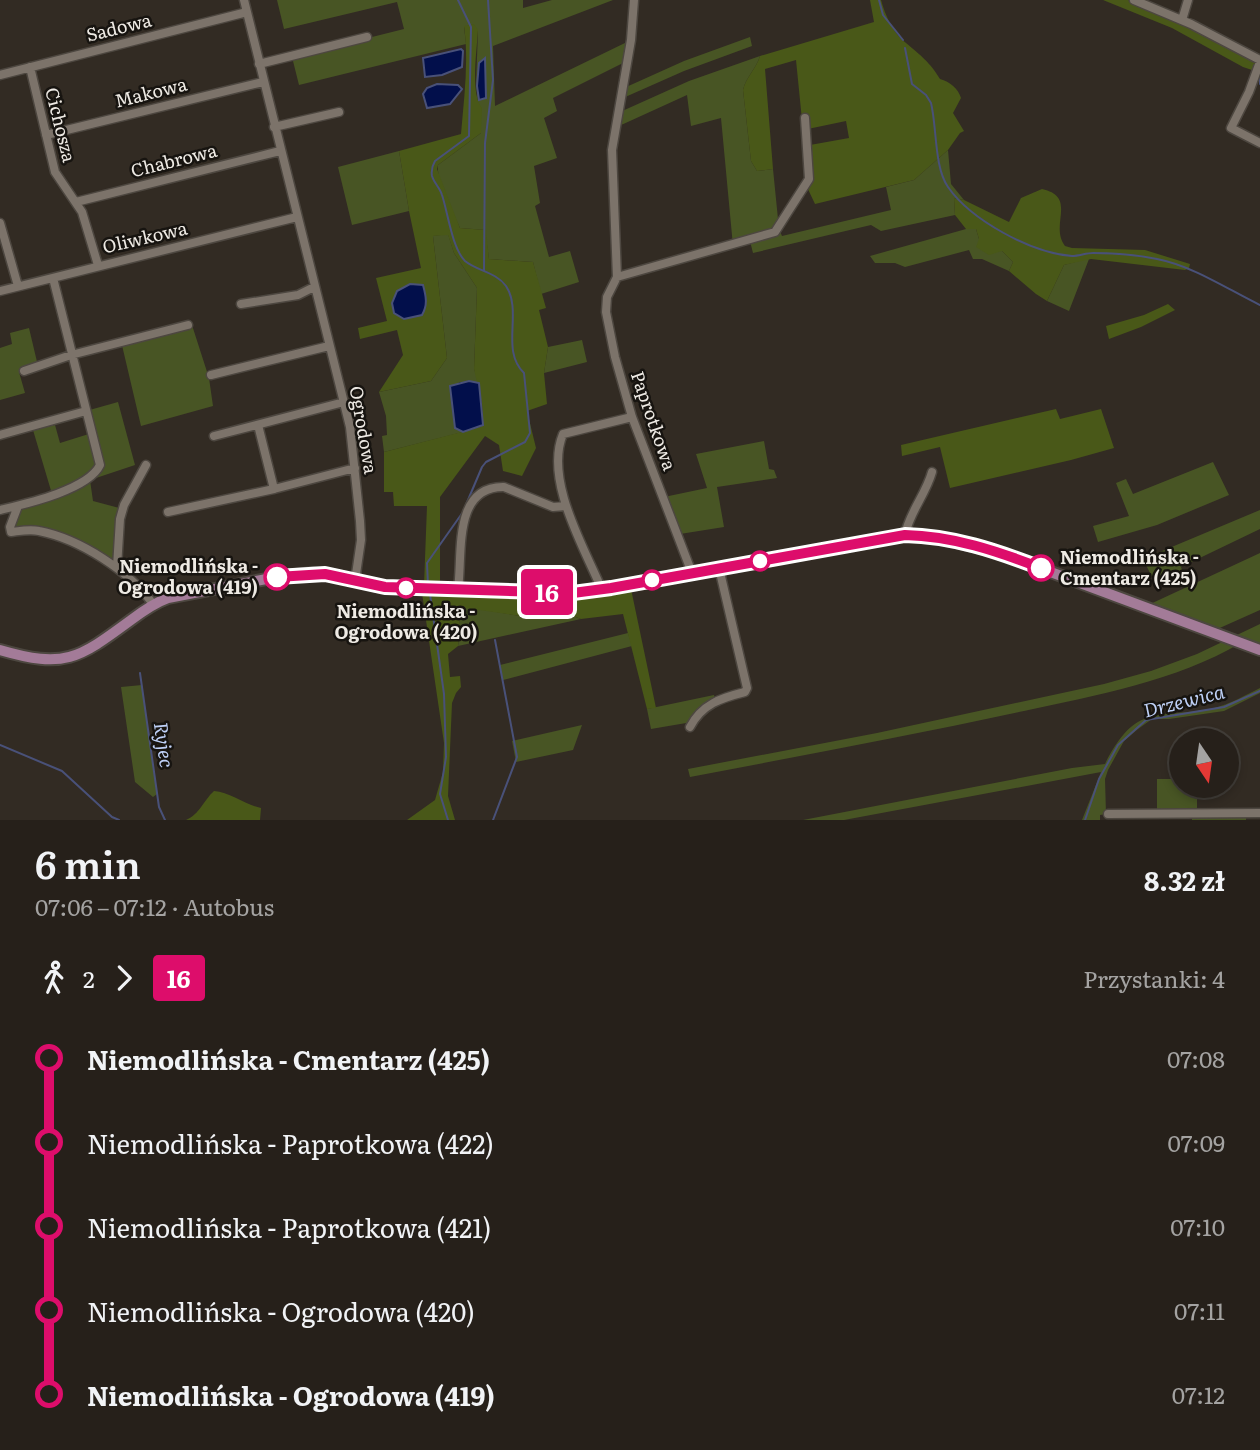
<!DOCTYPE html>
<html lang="pl">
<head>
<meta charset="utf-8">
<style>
	body { margin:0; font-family:Literata,serif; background:#2e2823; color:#f1f3f6; height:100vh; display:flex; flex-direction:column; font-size:26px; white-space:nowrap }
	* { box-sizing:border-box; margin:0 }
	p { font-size:23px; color:#a4a3a2 }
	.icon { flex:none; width:38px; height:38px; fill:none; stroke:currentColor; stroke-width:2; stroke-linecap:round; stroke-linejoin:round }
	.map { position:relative; height:820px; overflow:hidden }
	.side { display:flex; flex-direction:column; background:#26201a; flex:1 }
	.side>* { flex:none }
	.badge { padding:0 14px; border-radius:5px; font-size:24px; line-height:46px }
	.needle { width:46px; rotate:167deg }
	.fabs { position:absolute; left:1169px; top:728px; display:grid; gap:14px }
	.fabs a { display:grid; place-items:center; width:70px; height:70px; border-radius:50%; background:#26201a; box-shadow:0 4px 10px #0003,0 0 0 2px #423e39; font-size:35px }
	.map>.badge { position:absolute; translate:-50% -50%; box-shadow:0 0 0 4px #fff }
	.legs { display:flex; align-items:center; gap:10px; height:77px; padding:0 35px; font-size:23px }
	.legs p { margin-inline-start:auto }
	.overview { display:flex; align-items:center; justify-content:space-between; height:119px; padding:0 35px }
	h1 { font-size:38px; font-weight:600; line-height:52px }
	ul { padding:0 35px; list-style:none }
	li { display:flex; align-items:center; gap:24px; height:84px; font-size:26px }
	li i { display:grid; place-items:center; width:10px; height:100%; margin:0 9px; background:currentColor }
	li i::after { content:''; width:18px; height:18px; margin:-9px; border:5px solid; border-radius:50%; background:#26201a }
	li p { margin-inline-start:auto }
	li:first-child i { background:linear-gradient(#0000 50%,currentColor 0) }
	li:last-child i { background:linear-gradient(currentColor 50%,#0000 0) }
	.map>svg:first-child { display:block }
</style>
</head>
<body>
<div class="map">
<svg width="1260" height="820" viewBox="0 0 1260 820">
	<rect width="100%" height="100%" fill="#322b23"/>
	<!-- green -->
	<path fill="#485524" d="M277 0H523V8L552 0H613L493 46 495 106 627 42 623 63 553 98 557 111 544 118 557 158 534 166 540 203 535 206 549 257 570 251 579 282 541 294 533 262 489 259 485 230 460 228C453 212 436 181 438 165L481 133 476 84 478 31 464 27 466 44 299 85 292 57 404 29 397 2 284 29Z
		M750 37 752 46 684 71 623 98 624 88 684 61Z
		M760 56C756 69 746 77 743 90L751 161 757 171 773 169 779 229 782 236 891 210 886 187 914 180 948 150 951 184 964 200 954 198 955 215 881 231 871 225 753 253 750 241 733 246 721 118 691 126 687 95 619 126 620 112 689 81Z
		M399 151 409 211 352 225 338 167Z
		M966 229H976L979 239 1002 251 1013 262 1009 271 982 259H973L969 250 905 267 895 263H875L870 256Z
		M448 234 454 253 477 288 474 369 479 383 459 382 453 409 455 428 463 432 384 452 382 436 387 435 386 416 379 392 431 381 447 358 433 236Z
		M1086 259H1089L1069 311 1047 301 1064 265Z
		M191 322 209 378 213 406 141 426 121 341Z
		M29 328 38 366 19 372 25 393 0 400V348L12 344 10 333Z
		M582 340 587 362 544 373 548 347Z
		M118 402 135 465 90 480 93 501 123 509 117 567 41 531 11 532 18 506 52 494 33 430 55 425 60 443 92 433 86 411Z
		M764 441 769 469 774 470 777 478 717 487 724 527 680 534 664 497 707 488 696 454Z
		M1213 462 1229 495 1157 525 1098 542 1093 526 1129 516 1116 483 1126 479 1133 494Z
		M1260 510V529L1181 567 1182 570 1154 581 1143 559Z
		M1260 553V610L1213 631 1146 606Z
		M459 606 520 616 557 610 581 619 458 646 460 631Z
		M1260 624V650L1241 643C1175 681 1098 695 1024 711 913 735 801 756 690 777L688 769 877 733 1104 684 1151 671 1197 654Z
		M628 633 632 646 503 680 500 665Z
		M142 685 157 794 153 797 135 782 121 687Z
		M1260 688V693L1224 711 1169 719H1152L1138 729 1124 741 1108 770 1105 779 1106 814 1100 815V820H1082L1101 772 844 820H803L1072 768 1105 764C1137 701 1157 720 1214 708 1230 704 1246 695 1260 688Z
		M714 695 715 701 692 722 651 729 647 709Z
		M582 725 573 750 516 762 512 741Z
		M1157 779H1181V786H1197V813H1246V820H1192V814H1157Z"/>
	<!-- forest -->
	<path fill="#495818" d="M870 0H881C885 15 893 33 906 43 921 56 929 61 940 79 950 82 958 88 961 98L953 113 964 131 960 133 948 150 914 180 815 204 806 185 810 145 849 138 846 121 803 130 796 60 765 69 773 169 757 171 751 161 743 90C746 77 756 69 760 56L874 22Z
		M1103 0H1128L1176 19 1260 64 1255 71 1243 67 1172 28Z
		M474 24 478 30C477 50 470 94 482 108L481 133 438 165 437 169 460 228 486 230 489 259 533 262 546 308 539 310 548 347 544 373 547 404 527 411 536 448 522 476 503 471 499 445 485 436 440 497V585H424L427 506H394L393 492H384V452L473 429 483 425 482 404 474 369 477 288 454 253 448 235 433 236 447 358 431 381 379 392 403 355 397 330 360 339 358 328 387 321 376 278 421 268 409 211 399 151 461 134C464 98 469 62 464 26Z
		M1042 189C1078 197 1049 225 1065 246L1072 248 1145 250 1190 264 1189 268 1185 270 1091 259 1064 265 1047 301 1036 294 1009 271 1013 262 1002 251 989 255 976 247 979 239 976 229H966L955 215 954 198 964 200 1009 222 1021 198Z
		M1168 304 1175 310 1141 327 1109 339 1106 326 1144 315Z
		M1056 409 1060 419 1101 409 1114 448 1071 460 950 488 940 447 902 456 901 445Z
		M631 589 656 708 647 709 623 614 581 619 557 610 520 616 459 607 460 631 458 646 448 654 450 677 460 676 461 687 456 693 452 703 448 796 455 820H407L435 800 443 772 444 743 422 593Z
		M214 791C230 792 245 805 261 808L260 820H186C200 814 203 801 214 791Z"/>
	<!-- water -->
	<path fill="#020f4b" stroke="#495179" stroke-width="2" d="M461 49 463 51 462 67 442 75 425 77 423 58Z
		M485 58 486 98 479 100 477 86 479 63Z
		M437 84 458 85 462 89 450 104 427 108 423 94 427 88Z
		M410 284 423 285C426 296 428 305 422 315L404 319 394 313 392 303 397 291Z
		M469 381 479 383 483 425 463 432 455 428 450 386Z"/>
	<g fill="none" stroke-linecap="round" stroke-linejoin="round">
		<!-- stream -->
		<path stroke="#495179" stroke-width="2" d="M458 0 471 27 469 136 435 161C432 166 431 170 432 176 434 183 440 188 442 195 448 213 452 248 465 261 477 271 496 272 506 286 523 312 500 350 524 373L530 433 525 442 486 462 482 467 465 507
			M879 0 883 15 903 40
			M905 48 912 84 926 95 931 103C937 127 934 167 948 187 971 220 1031 253 1072 256 1079 256 1086 253 1093 253 1113 253 1137 255 1157 259 1193 266 1227 289 1260 305
			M1260 78V84
			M484 271 485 143 493 80 488 0
			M428 585 427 563 463 512
			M430 594 444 694 446 757 440 794 448 820
			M140 673 159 807 165 820
			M0 745 62 771 112 817 119 820
			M493 820 517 757 495 640
			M1085 820 1099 779 1118 745 1146 720 1224 707 1260 691"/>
		<defs>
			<path id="minor" d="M244 0 350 427 360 521 361 540 355 581
				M634 0 631 40 612 150 617 277 607 297 606 312 615 357 632 417 692 573
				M1134 0 1191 24 1260 60
				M1182 20 1188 0
				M1260 62 1249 92 1231 128 1260 143
				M259 64 367 37
				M30 67 55 172 82 212 98 265
				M0 75 247 12
				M274 127 339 112
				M46 135 263 82
				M76 202 280 151
				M0 223 18 286
				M617 277 775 232 809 179 805 118
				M0 291 297 217
				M241 304 298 295 314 287
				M24 371 71 355 188 325
				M211 375 329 346
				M258 425 274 489
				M0 435 86 411
				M214 436 344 402
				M18 506 10 527 11 532C20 531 30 529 39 531 80 539 129 571 153 604
				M0 510C25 504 88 490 100 465L53 278
				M168 512 274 489 355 468
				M905 535C909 513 926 494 932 472
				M117 567 120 519 124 505 146 465
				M458 589C463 555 452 486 504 487L553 507 566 506
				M602 590C584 547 544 480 563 434L632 417
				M690 727C702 704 721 698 745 692L747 688 719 568
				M1108 814 1260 813"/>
			<path id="major" d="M0 650C65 669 78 659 131 620 143 611 154 603 168 598L277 577 313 573 332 575 381 587 573 593 611 588 905 535 935 537 997 552 1260 650"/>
		</defs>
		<!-- minor casing -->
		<use href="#minor" stroke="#4d4740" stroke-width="11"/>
		<!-- major casing -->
		<use href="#major" stroke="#4d4740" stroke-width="14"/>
		<!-- minor -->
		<use href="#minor" stroke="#7c736a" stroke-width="8"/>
		<!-- major -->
		<use href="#major" stroke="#a37b98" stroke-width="10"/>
	</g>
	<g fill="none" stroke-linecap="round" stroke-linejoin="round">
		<defs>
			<path id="line-1" d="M277 577 325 574 385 587 573 593 611 588 905 535C953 536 997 551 1041 568"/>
		</defs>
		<!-- line-1 casing -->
		<use href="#line-1" stroke="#fff" stroke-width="16"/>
		<!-- line-1 -->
		<use href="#line-1" stroke="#dd0d6b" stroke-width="10"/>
	</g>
	<!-- markers -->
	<g fill="#fff" stroke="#dd0d6b" stroke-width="3.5">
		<circle cx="760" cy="561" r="9"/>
		<circle cx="1041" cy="568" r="12"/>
		<circle cx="277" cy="577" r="12"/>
		<circle cx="652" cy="580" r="9"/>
		<circle cx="406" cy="588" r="9"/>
	</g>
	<g text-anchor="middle" stroke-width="5" stroke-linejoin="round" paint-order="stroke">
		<!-- street labels -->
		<g font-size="18" fill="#eeeae4" stroke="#171410">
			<text transform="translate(119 28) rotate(-14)" y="6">Sadowa</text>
			<text transform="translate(151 93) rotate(-14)" y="6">Makowa</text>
			<text transform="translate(60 125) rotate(76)" y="6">Cichosza</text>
			<text transform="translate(174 161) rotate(-14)" y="6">Chabrowa</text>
			<text transform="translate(145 238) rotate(-13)" y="6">Oliwkowa</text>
			<text transform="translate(653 421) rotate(71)" y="6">Paprotkowa</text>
			<text transform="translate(363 430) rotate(80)" y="6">Ogrodowa</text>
		</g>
		<!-- stop labels -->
		<g font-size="18" font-weight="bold" fill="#eeeae4" stroke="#171410" text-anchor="start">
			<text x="1060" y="564">Niemodlińska -<tspan x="1060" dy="21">Cmentarz (425)</tspan></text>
			<text x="258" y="573" text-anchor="end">Niemodlińska -<tspan x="258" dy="21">Ogrodowa (419)</tspan></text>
			<text x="406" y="618" text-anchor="middle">Niemodlińska -<tspan x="406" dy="21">Ogrodowa (420)</tspan></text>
		</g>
		<!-- water labels -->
		<g font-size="19" font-style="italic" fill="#bfd1f7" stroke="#171410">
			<text transform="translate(1184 701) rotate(-14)" y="7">Drzewica</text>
			<text transform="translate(164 745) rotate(82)" y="7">Ryjec</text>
		</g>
	</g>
</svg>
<div class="fabs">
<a><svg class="needle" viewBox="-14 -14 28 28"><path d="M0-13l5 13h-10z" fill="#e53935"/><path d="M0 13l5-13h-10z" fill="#a4a3a2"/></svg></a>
</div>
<b class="badge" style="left:547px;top:592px;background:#dd0d6b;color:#fff">16</b>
</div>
<section class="side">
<div class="overview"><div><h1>6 min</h1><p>07:06 – 07:12 · Autobus</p></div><b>8.32 zł</b></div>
<div class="legs"><svg class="icon" aria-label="walk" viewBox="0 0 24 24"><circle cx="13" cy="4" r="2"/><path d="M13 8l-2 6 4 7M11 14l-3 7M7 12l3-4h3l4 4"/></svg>2<svg class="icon" aria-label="forward" viewBox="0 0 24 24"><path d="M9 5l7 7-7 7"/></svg><b class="badge" style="background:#dd0d6b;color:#fff">16</b><p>Przystanki: 4</p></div>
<ul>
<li><i style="color:#dd0d6b"></i><b>Niemodlińska - Cmentarz (425)</b><p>07:08</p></li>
<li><i style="color:#dd0d6b"></i><span>Niemodlińska - Paprotkowa (422)</span><p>07:09</p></li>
<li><i style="color:#dd0d6b"></i><span>Niemodlińska - Paprotkowa (421)</span><p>07:10</p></li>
<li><i style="color:#dd0d6b"></i><span>Niemodlińska - Ogrodowa (420)</span><p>07:11</p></li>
<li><i style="color:#dd0d6b"></i><b>Niemodlińska - Ogrodowa (419)</b><p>07:12</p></li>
</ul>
</section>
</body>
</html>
